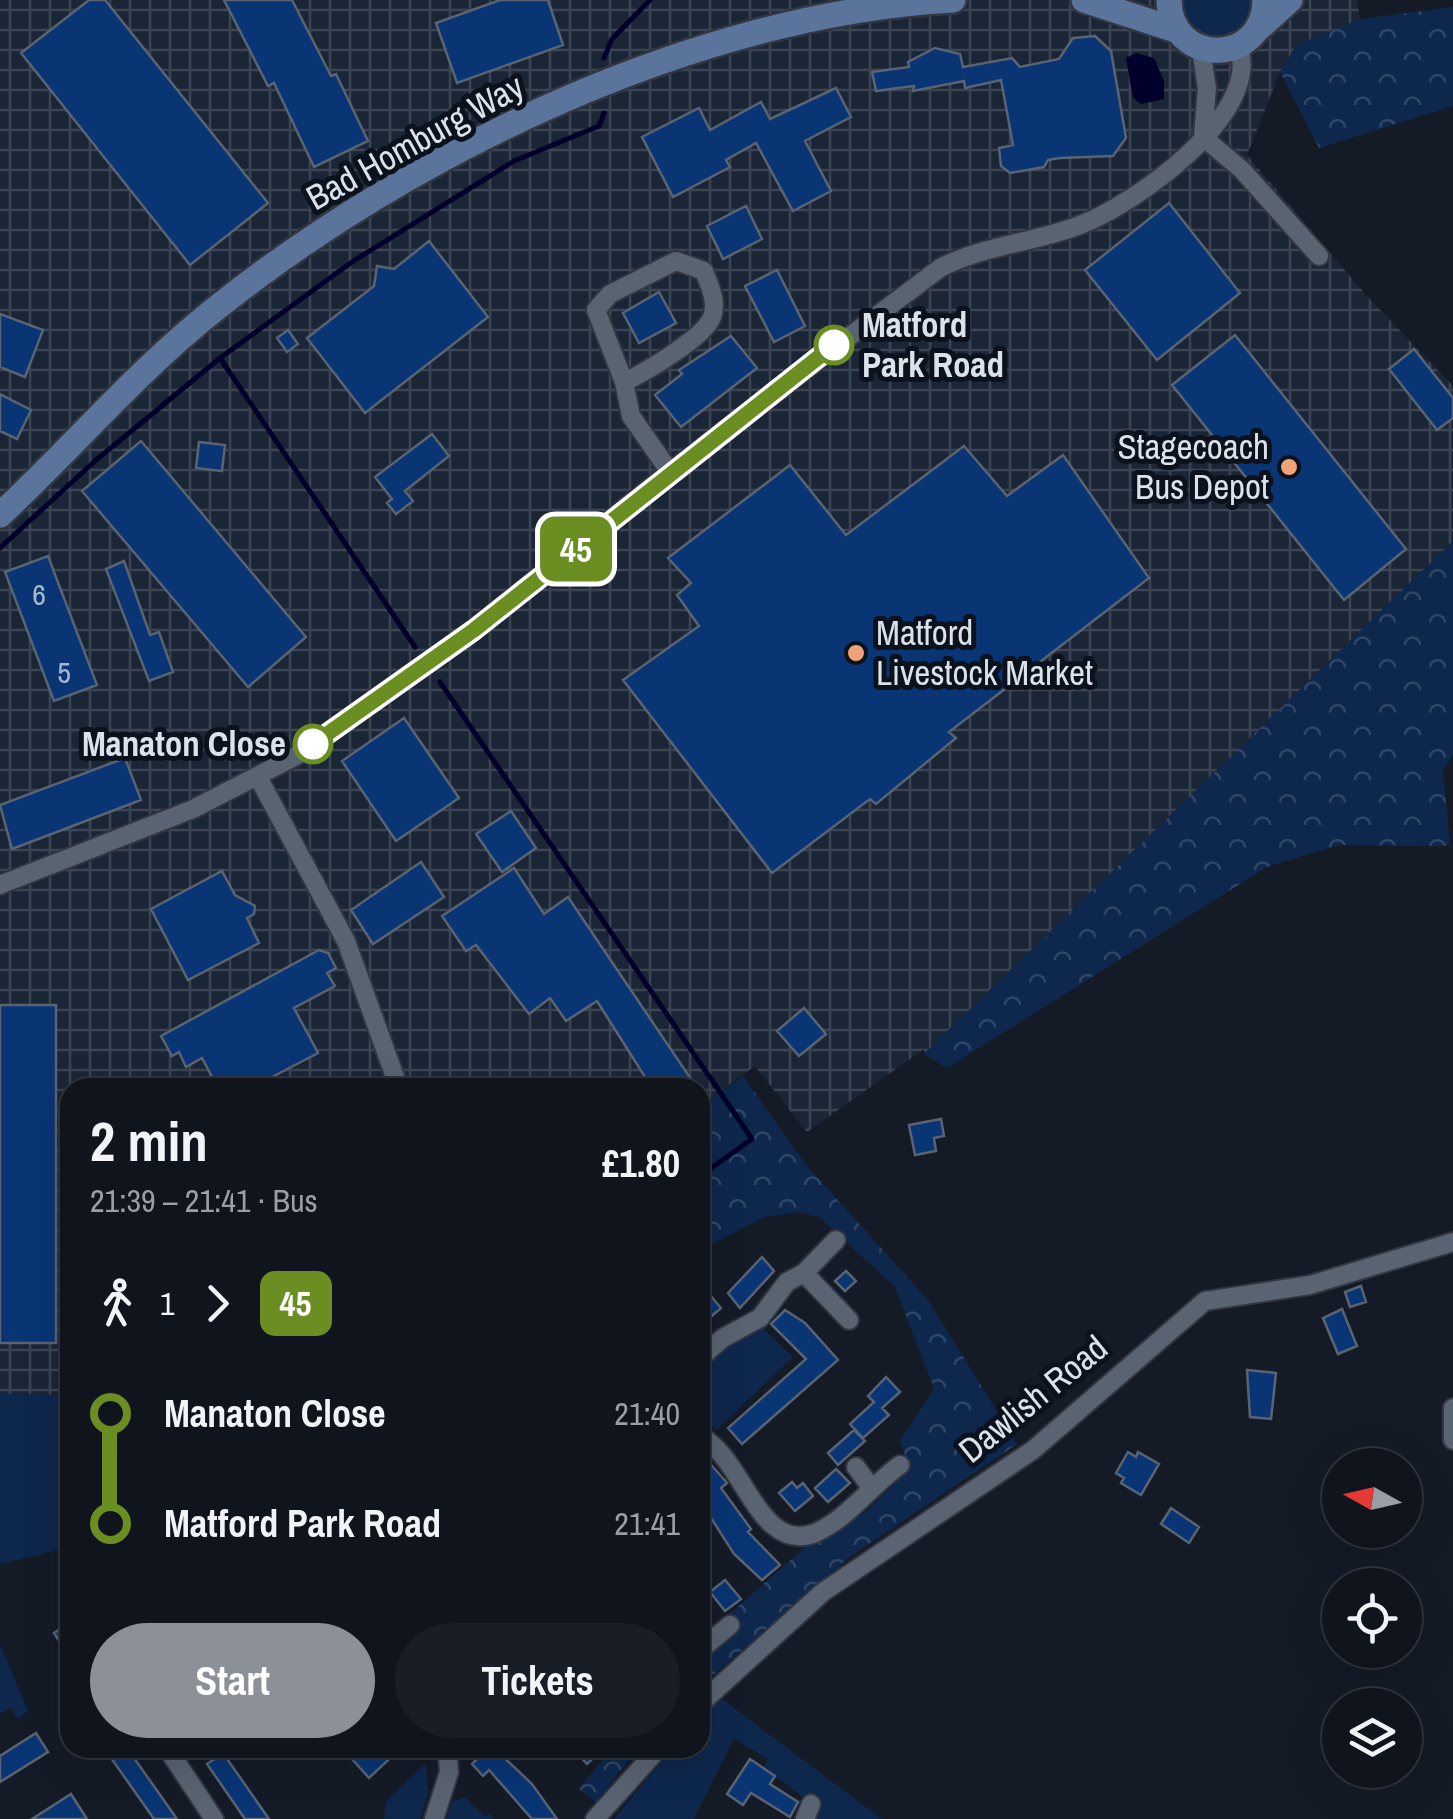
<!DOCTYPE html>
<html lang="en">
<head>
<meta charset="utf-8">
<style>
	body { margin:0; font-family:"Archivo Narrow",sans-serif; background:#181d26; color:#f1f3f6; height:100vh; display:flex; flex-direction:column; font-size:38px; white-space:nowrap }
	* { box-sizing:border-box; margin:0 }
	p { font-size:32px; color:#9b9ea4 }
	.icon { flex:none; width:55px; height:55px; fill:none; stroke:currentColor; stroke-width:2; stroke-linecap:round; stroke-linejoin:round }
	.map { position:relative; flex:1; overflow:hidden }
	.drawer { position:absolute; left:60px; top:1078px; width:650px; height:680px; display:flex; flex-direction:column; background:#0f141d; border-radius:30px; box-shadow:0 10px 40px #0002,0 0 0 2px #2f333b }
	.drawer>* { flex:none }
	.badge { padding:0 20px; border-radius:15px; font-size:35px; line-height:65px }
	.needle { width:65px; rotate:278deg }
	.buttons { position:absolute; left:1322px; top:1448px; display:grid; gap:20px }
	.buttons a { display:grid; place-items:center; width:100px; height:100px; border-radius:50%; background:#0f141d; box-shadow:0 10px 40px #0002,0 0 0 2px #2f333b; font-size:50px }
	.map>.badge { position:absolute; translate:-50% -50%; box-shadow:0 0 0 5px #fff }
	.legs { display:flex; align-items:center; gap:15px; height:110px; padding:0 30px; font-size:32px }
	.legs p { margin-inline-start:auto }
	.headline { display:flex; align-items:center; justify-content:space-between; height:170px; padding:0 30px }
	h1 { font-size:55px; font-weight:700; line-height:75px }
	.primary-button { display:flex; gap:20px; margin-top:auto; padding:20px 30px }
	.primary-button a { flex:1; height:115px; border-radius:60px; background:#8c9099; color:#fff; font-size:40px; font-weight:700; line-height:115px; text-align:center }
	.primary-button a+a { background:#181d26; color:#f1f3f6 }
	ul { padding:0 30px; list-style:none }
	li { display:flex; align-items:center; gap:35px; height:110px; font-size:38px }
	li i { display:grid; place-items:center; width:15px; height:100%; margin:0 12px; background:currentColor }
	li i::after { content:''; width:25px; height:25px; margin:-12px; border:8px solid; border-radius:50%; background:#0f141d }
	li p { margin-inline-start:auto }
	li:first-child i { background:linear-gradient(#0000 50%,currentColor 0) }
	li:last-child i { background:linear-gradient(currentColor 50%,#0000 0) }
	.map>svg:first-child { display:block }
</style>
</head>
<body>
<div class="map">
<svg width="1453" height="1819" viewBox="0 0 1453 1819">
	<defs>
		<pattern id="industrial-grid" width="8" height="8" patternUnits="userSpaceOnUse" patternTransform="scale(2.5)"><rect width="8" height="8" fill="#1a2536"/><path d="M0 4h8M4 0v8" fill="none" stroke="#3b4453"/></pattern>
		<pattern id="forest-crowns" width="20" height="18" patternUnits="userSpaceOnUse" patternTransform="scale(2.5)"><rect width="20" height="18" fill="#0e274d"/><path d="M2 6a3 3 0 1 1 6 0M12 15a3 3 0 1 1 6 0" fill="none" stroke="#304667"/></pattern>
	</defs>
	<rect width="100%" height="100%" fill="#141b27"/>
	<!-- industrial -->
	<path fill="url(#industrial-grid)" d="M0 0H1357L1360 19 1297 45 1280 72 1247 155 1366 295 1453 386V541L924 1054V1049L807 1132 755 1066 700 1106V1088H70V1395L0 1394Z"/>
	<!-- grass -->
	<path fill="#0e274d" d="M1182 0H1251L1249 15 1238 30 1211 37 1188 22Z
		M759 1325 793 1357 716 1430 706 1419 701 1374 713 1358Z
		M0 1394 70 1395V1547L0 1564Z
		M0 1644 28 1711 18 1719 11 1708 0 1713Z
		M722 1699 882 1819H810L814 1806 764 1767 768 1759 734 1739 694 1819H614L673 1748H700V1716Z
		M426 1763 428 1795 420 1819H384L386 1801Z
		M465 1797 484 1816 491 1814 493 1819H446L452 1802Z"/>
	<!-- forest -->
	<path fill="url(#forest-crowns)" d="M1453 7V106L1319 148 1280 72 1297 45 1360 19Z
		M1453 541V754L1443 770 1450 846 1339 845 1267 867 947 1068 924 1054Z
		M743 1076 807 1166 928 1300 1017 1444 851 1556 700 1686V1661L729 1634 726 1617 809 1544 865 1513 910 1469 900 1441 934 1388 895 1287 819 1217 799 1212 764 1217 700 1250V1107Z
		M612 1748H639L596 1802 579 1789Z"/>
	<!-- water -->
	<path fill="#00002a" d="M1136 53 1154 58 1164 81V99L1141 104 1133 98 1126 58Z"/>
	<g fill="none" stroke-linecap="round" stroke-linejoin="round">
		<!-- stream -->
		<path stroke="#00002a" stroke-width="5" d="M604 58 612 39 650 0
			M0 548 95 461 220 358
			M415 647 220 358 352 262 514 161 599 126 604 113
			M440 682 752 1139 700 1176"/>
	</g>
	<!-- building -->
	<path fill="#093575" stroke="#596372" stroke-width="2.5" d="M89 0H105L268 203 190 265 21 53Z
		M224 0H292L331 76 336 74 368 141 314 167 274 83 268 86Z
		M500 0H548L563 45 457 83 436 23Z
		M1095 36 1111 51 1126 138 1113 156 1060 158 1048 160 1044 167 1010 173 1001 166 999 148 1013 145 1001 80 965 88 964 81 913 91 914 86 876 91 872 72 909 67 908 62 935 48 960 54 963 67 1012 58 1020 67 1059 59 1073 38Z
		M836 88 851 117 805 141 831 191 793 211 756 143 726 160 730 167 673 197 642 137 699 108 710 130 761 102 770 119Z
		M1169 203 1240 293 1157 360 1085 270Z
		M746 206 762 239 723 259 707 226Z
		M429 241 488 317 365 413 307 338 374 286 377 266 394 269Z
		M777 270 805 326 774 342 745 286Z
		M659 292 676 323 639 343 623 313Z
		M0 314 43 330 25 377 0 367Z
		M288 330 298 344 287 352 277 338Z
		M1235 335 1406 549 1344 600 1172 385Z
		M731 336 757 368 681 427 655 395 682 374 679 370Z
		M1414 349 1453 398V418L1437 430 1389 369Z
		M0 394 31 410 17 439 0 431Z
		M432 434 449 456 405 491 413 501 396 514 387 503 392 499 375 477Z
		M141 441 306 637 248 687 82 491Z
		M199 442 225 445 222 471 196 468Z
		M964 446 1007 496 1063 455 1149 578 949 732 956 738 876 804 870 799 772 873 623 680 699 626 677 595 691 583 668 558 790 465 846 535Z
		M48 556 97 685 54 701 5 572Z
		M124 561 150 635 159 632 173 672 149 681 106 569Z
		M404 718 459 798 396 841 342 761Z
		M125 758 141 800 12 849 0 805Z
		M511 811 536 848 502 872 476 834Z
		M421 862 444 897 373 944 351 910Z
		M514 868 544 914 568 897 697 1088H652L597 1001 566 1021 550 998 529 1014 476 945 466 951 442 916Z
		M222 871 235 895 255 906 254 914 247 918 259 943 188 980 151 909Z
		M319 950 328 953 336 968 327 973 335 986 294 1008 318 1053 251 1088H218L202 1058 186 1067 179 1052 172 1056 161 1036Z
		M0 1005H56V1343H0Z
		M804 1008 826 1034 799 1056 777 1031Z
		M941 1119 944 1136 934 1138 936 1151 915 1155 909 1125Z
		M762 1257 774 1271 740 1308 728 1293Z
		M846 1271 856 1281 845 1291 835 1281Z
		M1361 1286 1366 1302 1350 1307 1345 1292Z
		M709 1294 721 1308 700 1326V1302Z
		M1342 1309 1357 1346 1338 1354 1323 1318Z
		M785 1310 805 1323 838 1360 742 1444 728 1428 806 1359 771 1324Z
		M1247 1370 1276 1373 1271 1419 1250 1417Z
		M886 1377 900 1392 882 1408 889 1415 863 1438 850 1424 874 1402 868 1396Z
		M854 1430 865 1441 838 1465 828 1453Z
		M700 1452 727 1483 721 1488 751 1529 748 1532 780 1565 762 1580 734 1554 704 1507 710 1502 700 1490Z
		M1128 1452 1136 1457 1138 1452 1159 1464 1141 1495 1121 1483 1124 1478 1116 1473Z
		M836 1469 850 1483 828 1502 815 1488Z
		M792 1482 797 1488 803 1483 813 1496 795 1511 779 1493Z
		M1171 1508 1199 1527 1189 1543 1161 1524Z
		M725 1580 741 1599 725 1611 710 1592Z
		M70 1622V1657L54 1633Z
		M36 1733 48 1752 0 1782V1756Z
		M104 1748H127L177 1819H154Z
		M366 1748H401L369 1778 353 1760Z
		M470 1748H494L532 1784 557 1819H532L489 1770 483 1776 472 1764 479 1757Z
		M572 1748H604L587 1764Z
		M223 1753 269 1819H245L207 1764Z
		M750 1759 775 1776 770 1784 798 1802 790 1817 751 1793 743 1805 727 1794Z
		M71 1794 87 1819H32Z"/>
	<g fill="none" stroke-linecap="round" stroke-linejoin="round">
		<defs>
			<path id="minor" d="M1201 50 1207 88 1203 137
				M1203 137 1242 170 1319 256
				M624 382C644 373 705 337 712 317 718 301 709 285 704 271L676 261 610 294 596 310 624 382 631 416 670 472
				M258 777 346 941 399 1088
				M0 885 193 809 296 756 473 630 670 472 940 268C984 245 1034 243 1080 225 1134 205 1262 114 1239 48
				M804 1273 849 1320
				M700 1358 723 1338 760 1318 787 1282 804 1273 836 1240
				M1453 1408V1440
				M700 1436C744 1458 759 1555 815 1533 846 1520 872 1485 900 1465
				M856 1467 870 1486
				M700 1650 730 1625
				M700 1704 823 1592 1033 1450 1205 1301 1310 1285 1453 1242
				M167 1748 214 1819
				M434 1819 449 1772 447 1748
				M595 1819 659 1748
				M805 1819 811 1804"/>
			<path id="secondary" d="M1084 0 1176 30
				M1169 0C1170 67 1264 67 1265 0
				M1259 28 1290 0
				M0 515C72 448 136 372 214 310 411 152 697 14 953 0"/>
		</defs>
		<!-- minor casing -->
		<use href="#minor" stroke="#323640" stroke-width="22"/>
		<!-- secondary casing -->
		<use href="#secondary" stroke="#323640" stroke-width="30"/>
		<!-- minor -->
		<use href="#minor" stroke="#596371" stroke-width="18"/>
		<!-- secondary -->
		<use href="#secondary" stroke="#5a749b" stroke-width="25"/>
	</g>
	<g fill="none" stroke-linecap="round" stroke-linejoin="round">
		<defs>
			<path id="line-1" d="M313 744 474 630 834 345"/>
		</defs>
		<!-- line-1 casing -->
		<use href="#line-1" stroke="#fff" stroke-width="22"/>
		<!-- line-1 -->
		<use href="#line-1" stroke="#6b8e23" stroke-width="15"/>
	</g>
	<!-- markers -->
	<g fill="#fff" stroke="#6b8e23" stroke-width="5">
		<circle cx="834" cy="345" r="18"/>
		<circle cx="313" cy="744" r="18"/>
	</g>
	<g fill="#f0a279" stroke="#0b121e" stroke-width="4">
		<circle cx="1289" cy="467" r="10"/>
		<circle cx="856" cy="653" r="10"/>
	</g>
	<g text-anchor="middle" stroke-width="10" stroke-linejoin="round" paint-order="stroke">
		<!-- number labels -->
		<g font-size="30" fill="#a7b7cd">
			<text x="39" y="605">6</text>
			<text x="64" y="683">5</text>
		</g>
		<!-- street labels -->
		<g font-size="35" fill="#dce2ea" stroke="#0b121e">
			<text transform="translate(415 142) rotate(-29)" y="12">Bad Homburg Way</text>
			<text transform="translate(1033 1399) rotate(-39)" y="12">Dawlish Road</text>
		</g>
		<!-- stop labels -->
		<g font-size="35" font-weight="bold" fill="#dce2ea" stroke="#0b121e" text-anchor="start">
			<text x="862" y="337">Matford<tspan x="862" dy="40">Park Road</tspan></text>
			<text x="286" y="756" text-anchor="end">Manaton Close</text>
		</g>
		<!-- poi labels -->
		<g font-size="35" fill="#dce2ea" stroke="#0b121e" text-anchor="end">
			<text x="1269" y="459">Stagecoach<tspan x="1269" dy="40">Bus Depot</tspan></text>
			<text x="876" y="645" text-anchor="start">Matford<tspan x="876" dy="40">Livestock Market</tspan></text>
		</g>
	</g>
</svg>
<div class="buttons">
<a><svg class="needle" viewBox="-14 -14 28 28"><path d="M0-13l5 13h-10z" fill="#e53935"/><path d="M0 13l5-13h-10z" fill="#9b9ea4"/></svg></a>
<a><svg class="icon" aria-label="locate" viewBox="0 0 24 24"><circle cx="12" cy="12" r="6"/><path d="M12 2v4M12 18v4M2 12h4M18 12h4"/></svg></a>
<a><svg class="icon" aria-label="layers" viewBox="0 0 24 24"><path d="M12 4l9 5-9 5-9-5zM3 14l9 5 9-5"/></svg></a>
</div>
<b class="badge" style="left:576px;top:549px;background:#6b8e23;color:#fff">45</b>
<section class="drawer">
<div class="headline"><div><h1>2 min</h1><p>21:39 – 21:41 · Bus</p></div><b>£1.80</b></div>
<div class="legs"><svg class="icon" aria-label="walk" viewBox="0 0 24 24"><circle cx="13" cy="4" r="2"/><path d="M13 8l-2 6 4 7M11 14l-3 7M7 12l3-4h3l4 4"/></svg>1<svg class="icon" aria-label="forward" viewBox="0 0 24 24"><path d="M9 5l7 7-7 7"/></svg><b class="badge" style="background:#6b8e23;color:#fff">45</b></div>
<ul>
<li><i style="color:#6b8e23"></i><b>Manaton Close</b><p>21:40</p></li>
<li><i style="color:#6b8e23"></i><b>Matford Park Road</b><p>21:41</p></li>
</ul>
<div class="primary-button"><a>Start</a><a>Tickets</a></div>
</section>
</div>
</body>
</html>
